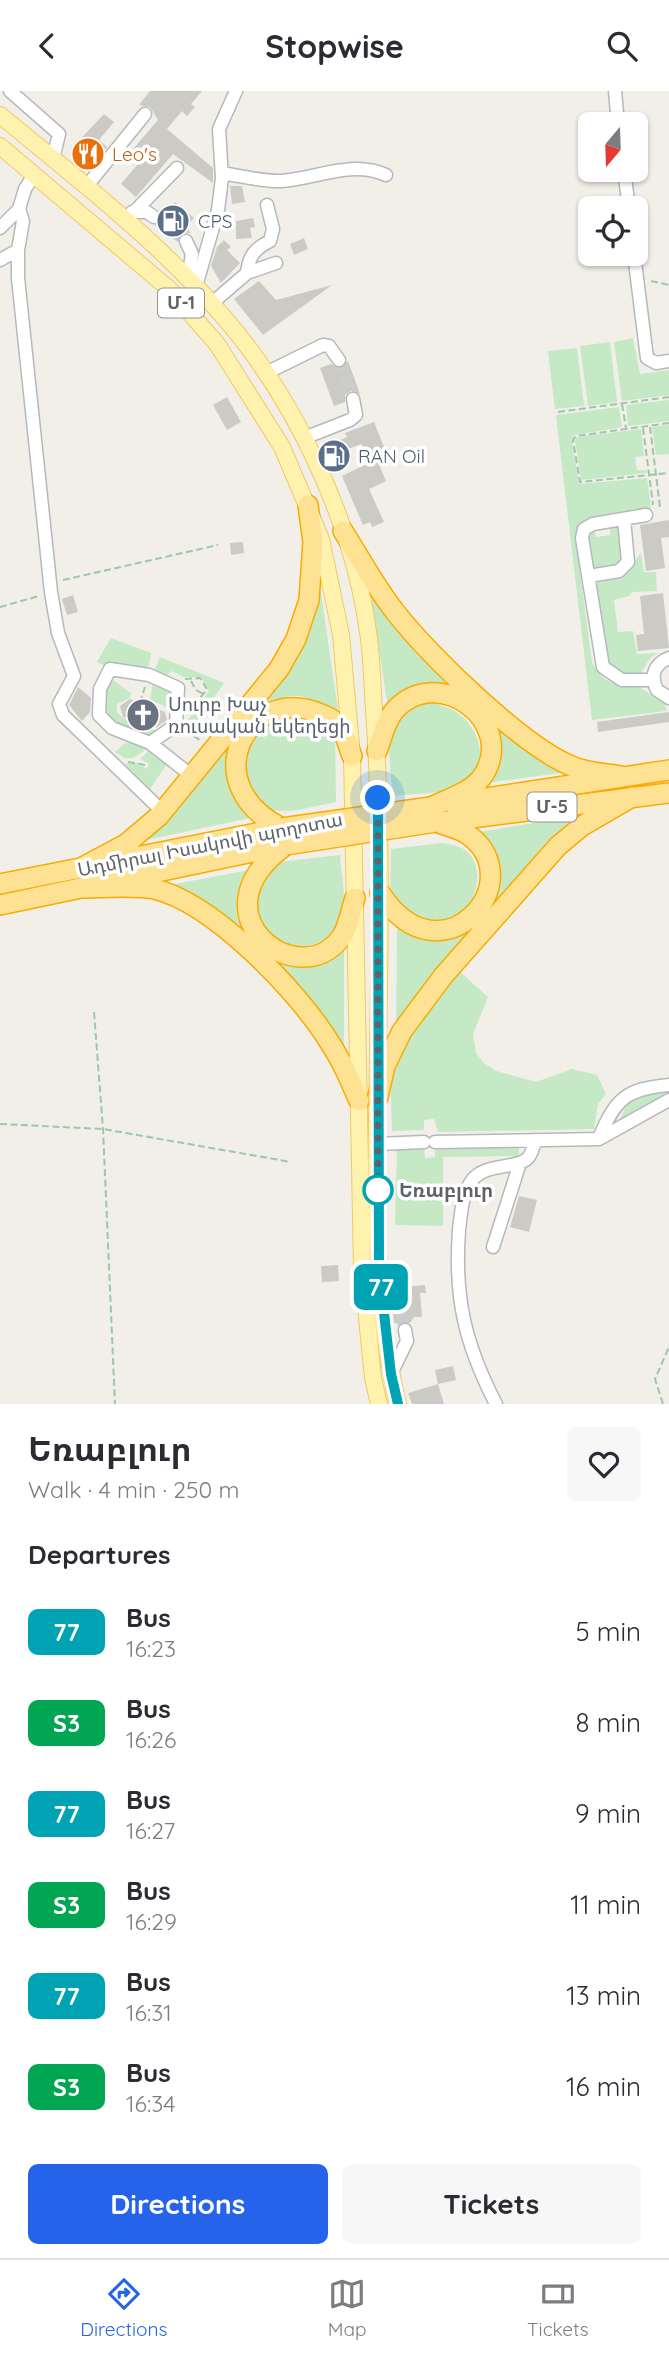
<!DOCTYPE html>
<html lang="en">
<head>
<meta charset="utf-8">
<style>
	body { margin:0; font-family:Quicksand,"Noto Sans Armenian",sans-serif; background:#f7f7f7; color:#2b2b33; height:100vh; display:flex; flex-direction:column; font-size:26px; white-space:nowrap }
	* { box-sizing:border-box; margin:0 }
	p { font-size:23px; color:#7c7c81 }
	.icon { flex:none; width:38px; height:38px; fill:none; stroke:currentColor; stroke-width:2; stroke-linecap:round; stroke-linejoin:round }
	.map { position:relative; height:1313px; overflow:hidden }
	.sheet { display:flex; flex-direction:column; background:#fff; flex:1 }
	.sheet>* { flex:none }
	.badge { padding:0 14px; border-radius:10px; font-size:24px; line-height:46px }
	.needle { width:46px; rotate:199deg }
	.controls { position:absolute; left:578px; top:21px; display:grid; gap:14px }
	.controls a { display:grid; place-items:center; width:70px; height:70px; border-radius:10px; background:#fff; box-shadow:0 2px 5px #0004; font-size:35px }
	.you { position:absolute; width:35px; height:35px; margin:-18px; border:5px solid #fff; border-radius:50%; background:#1a73e8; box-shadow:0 0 0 10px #1a73e833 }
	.map>.badge { position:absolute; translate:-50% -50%; box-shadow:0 0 0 4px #fff }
	h2 { padding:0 28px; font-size:26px; line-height:63px }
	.round { display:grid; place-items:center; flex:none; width:74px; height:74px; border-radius:10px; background:#f7f7f7 }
	.overview { display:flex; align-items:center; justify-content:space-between; height:119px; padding:0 28px }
	h1 { font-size:33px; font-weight:700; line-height:52px }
	.action { display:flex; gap:14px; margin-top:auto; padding:14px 28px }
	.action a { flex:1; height:80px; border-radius:10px; background:#2563eb; color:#fff; font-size:28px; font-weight:700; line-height:80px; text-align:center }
	.action a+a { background:#f7f7f7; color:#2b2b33 }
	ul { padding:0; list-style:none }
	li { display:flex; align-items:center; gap:21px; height:91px; padding:0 28px }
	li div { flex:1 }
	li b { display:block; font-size:26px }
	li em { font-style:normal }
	li .badge { min-width:77px; font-weight:700; text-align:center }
	header { display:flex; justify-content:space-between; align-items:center; height:91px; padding:0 28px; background:#fff; font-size:32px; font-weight:700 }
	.tabs { display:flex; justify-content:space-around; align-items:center; height:98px; border-top:2px solid #e1e1e2; background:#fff; font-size:19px; color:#7c7c81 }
	.tabs a { display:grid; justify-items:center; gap:4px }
	.tabs .on { color:#2563eb }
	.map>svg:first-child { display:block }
</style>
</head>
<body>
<header><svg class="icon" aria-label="back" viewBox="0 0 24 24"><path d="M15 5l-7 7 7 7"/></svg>Stopwise<svg class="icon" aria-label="search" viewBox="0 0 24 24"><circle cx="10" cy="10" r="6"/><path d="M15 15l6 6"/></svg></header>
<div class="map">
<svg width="669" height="1313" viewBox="0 0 669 1313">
	<rect width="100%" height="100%" fill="#f1efe8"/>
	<!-- green -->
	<path fill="#c5e8c5" d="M633 247 640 283 669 279V304L622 310 614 251Z
		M610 251 617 311 588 315 580 255Z
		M577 257 584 315 555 318 548 260Z
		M669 309V330L628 335 626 314Z
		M619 316 622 336 575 344 572 349 579 393 647 387 651 418C630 421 584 419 575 443L592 572 604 588 619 594 639 596 665 612 666 620 592 629 556 324Z
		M669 334V363L656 364 652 336Z
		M641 338 644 365 635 366 637 379H647V382L581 389 575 349 577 346Z
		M610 437H618L620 441 623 466 616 475 593 477 586 447 589 440 594 438 596 446 610 444Z
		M641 462 644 481H656L657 500 632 501 629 505 614 509 618 541 633 540 637 563 659 562 651 566 641 582 621 584 606 576 594 496 600 488 627 481Z
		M368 484 388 520 576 680 485 692 494 676 467 605 388 618Z
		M319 488 339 626C289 585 270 609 236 650L255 726 146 749 238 638Z
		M111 547 151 562 149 574C137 584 122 568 108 576L97 571Z
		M160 566 224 592 195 634 188 629 209 600 201 586H184L172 580 164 586 157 584 155 578Z
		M110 587 131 602 130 607 117 613V621L123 627 158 640 153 646C118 639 94 627 110 587Z
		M153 590 173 599 169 617 150 609Z
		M418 613C476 605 502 678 458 696 439 703 412 703 392 705L388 643 390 632Z
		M295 624 326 634 335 640 336 711C312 715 264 733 251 703 246 692 245 677 243 665L265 632Z
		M135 649 148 657 133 667H125L115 661 124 653Z
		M151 658 169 670 150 698 125 673 138 672 147 678 149 673 140 668Z
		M577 725 547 750 396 940 397 837C442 857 452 848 487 817L473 742Z
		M442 752C453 754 464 755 471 765 485 785 474 819 452 828 444 831 433 831 424 833L390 807 391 758Z
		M340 764C341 781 346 802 343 819 338 858 285 868 263 838 258 832 256 819 253 812L271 775 279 771Z
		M250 779C235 802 230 824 247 846L333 865 344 855V954L297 897 154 797Z
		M460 881 488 906 473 943 476 962 484 972 496 980 536 991 572 978 597 984 606 1003 598 1013 594 1038 438 1041 434 1028 424 1029V1039L392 1040C392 1024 390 1007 391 991 396 950 430 916 454 884Z
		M669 1000 618 1033 630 1006Z
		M519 1054V1065L443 1066V1135L395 1134 397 1055H424L425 1067 435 1066V1056Z"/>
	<!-- building -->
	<path fill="#cccac5" d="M150 0H202L191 13 195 16 187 25 182 20 167 38 213 77V92L173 63 136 106 121 93 138 73 128 64 158 29 150 16 139 14Z
		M104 23 114 31 99 49 107 56 91 75 71 58Z
		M230 95H242L245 111 232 113Z
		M175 111 194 127 187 134 190 142H182L178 151 158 134 163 126 159 119 169 118Z
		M253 127 255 136 250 137 252 147 236 148V130Z
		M304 147 308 158 294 164 290 153Z
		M224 149 231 156 227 159 240 172 221 192 211 175 217 156Z
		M259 190 276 209 332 194 263 244 234 208Z
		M348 270 360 303 351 300 345 304V311L334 315 320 277 331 273 341 278Z
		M227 306 241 331 227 339 213 314Z
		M374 331 390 371 380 376 386 390 369 398 384 431 372 436 370 431 363 434 342 385 369 372 361 353 343 360 340 362 345 372 333 377 323 357 347 346 345 342Z
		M669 429V446L661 447 665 477 646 480 640 434Z
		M243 451 244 462 231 464 230 452Z
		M663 502 669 557 638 560 636 544 644 543 640 505Z
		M73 504 78 521 67 524 62 508Z
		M78 596 91 607 90 621 82 630 69 614Z
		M130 608 165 621 167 629 156 637 123 626 120 615Z
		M669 621V631L598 641 597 631Z
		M519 1105 537 1109 529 1141 510 1136Z
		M338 1174 339 1190 322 1191 321 1175Z
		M425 1194 426 1202H420L422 1226H414L410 1232H394L392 1212 403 1209 401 1196Z
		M453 1275 456 1289 438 1293 435 1279Z
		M438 1293 444 1313H412L408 1302Z"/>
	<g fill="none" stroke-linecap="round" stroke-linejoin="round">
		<!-- minor-tunnel -->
		<path stroke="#ccccc8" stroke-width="12" stroke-dasharray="12 6" stroke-linecap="butt" d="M154 126 186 150
			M339 269 353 308
			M396 1204 405 1239"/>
		<defs>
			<path id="minor" d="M10 0 59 43 53 68
				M615 0 618 33
				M624 79 629 117
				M222 82C241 85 263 91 282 90 318 87 351 69 386 84
				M34 84 25 98 19 118 23 130 18 159V187L51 501 58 542 74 585 59 613 63 624 163 721
				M86 96 145 23
				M135 120 177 77
				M132 121H147L154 126
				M0 137 19 118
				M186 150 192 163 188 187
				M634 163 647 267 656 272 669 270
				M0 169 18 159
				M247 182 276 172
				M196 195 218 119 222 87 219 38 236 0
				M211 213 247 182C249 165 254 158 270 150L273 138 267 114
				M266 282 323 254 329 255 339 269
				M304 347 350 329 356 324 353 308
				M646 424 593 433 584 438 582 447 603 576 622 589H653
				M589 485 619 480 628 471 624 428
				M669 567C654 573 650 585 657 599L669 607
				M150 652 176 634 178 597 149 584 110 578 100 598 99 624 112 637 150 652 192 685
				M599 1047C616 1007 626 998 669 994
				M435 1051 599 1048 669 1009
				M378 1053 424 1051
				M493 1156 520 1072
				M379 1178 396 1204
				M391 1283 407 1250 405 1239
				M496 1313C465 1253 454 1207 459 1139 461 1122 462 1102 473 1088 487 1072 515 1078 527 1068 532 1064 533 1055 536 1049"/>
			<path id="major" d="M0 24C82 92 169 158 237 242 302 323 354 438 368 541 372 566 372 593 374 619 382 731 380 844 378 956 377 1074 370 1197 398 1313
				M0 55 168 197 217 253 282 356 321 448 341 544 352 665 362 1177 373 1287 379 1313"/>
			<path id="highway" d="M343 440C360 467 376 497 396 522 429 564 525 658 574 676 588 682 606 682 621 685
				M377 660C382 647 385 631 394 620 439 570 519 633 482 686 471 701 448 708 431 716
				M453 712 669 679
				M441 731 669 702
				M282 737C193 693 248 591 321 623 328 626 335 629 339 635 346 643 348 655 352 665
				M282 757C194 824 297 902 340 848 348 838 351 819 355 807
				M81 777 126 753 159 725 279 578 296 548 309 509 313 451 308 414
				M0 793 282 737
				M79 797C103 797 131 794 154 798 212 811 297 899 328 949 341 968 350 989 359 1010
				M380 802C442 897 534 788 467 743 458 737 446 735 436 731
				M0 814 286 754
				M378 1006 385 975 402 940 444 884 558 755 582 735 632 706"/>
		</defs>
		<!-- minor casing -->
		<use href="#minor" stroke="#b5b8bc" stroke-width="15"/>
		<!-- major casing -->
		<use href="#major" stroke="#f2c960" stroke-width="18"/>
		<!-- highway casing -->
		<use href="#highway" stroke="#f9ab00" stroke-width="22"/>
		<!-- path -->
		<path stroke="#9cc7a9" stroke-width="2" stroke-dasharray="7 3.5" stroke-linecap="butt" d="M651 190 669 194
			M622 313 626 337
			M558 321 669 306
			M669 332 576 345 573 349 580 391 669 382
			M650 336 660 416
			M643 337 653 414
			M63 489 218 454
			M0 516 39 505
			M185 588 200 587 207 598 188 623
			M191 590 196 599 205 604
			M140 612 145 596
			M185 639 201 650
			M128 671 145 674
			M94 921 103 1038 115 1313
			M0 1033 103 1038 291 1071
			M663 1313 655 1288 669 1256"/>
		<!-- minor -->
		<use href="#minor" stroke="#fff" stroke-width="12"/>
		<!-- major -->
		<use href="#major" stroke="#fff2af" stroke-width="16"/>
		<!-- highway -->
		<use href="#highway" stroke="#fde293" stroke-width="19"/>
		<defs>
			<path id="highway-bridge" d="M282 737 431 716
				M286 754 436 731"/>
		</defs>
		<!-- highway-bridge casing -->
		<use href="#highway-bridge" stroke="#f9ab00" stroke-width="22" stroke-linecap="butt"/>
		<!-- highway-bridge -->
		<use href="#highway-bridge" stroke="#fde293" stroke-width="19"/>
	</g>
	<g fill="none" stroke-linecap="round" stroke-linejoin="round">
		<defs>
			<path id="line" d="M378 723 379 1178 391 1283 398 1313"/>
		</defs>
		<!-- line casing -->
		<use href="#line" stroke="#fff" stroke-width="16"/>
		<!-- line -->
		<use href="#line" stroke="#00a3b4" stroke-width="10"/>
		<!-- walk -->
		<path stroke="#5f6368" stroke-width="7" stroke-dasharray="0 12.6" d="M378 707V1108V1099"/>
	</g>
	<!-- icons -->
	<defs>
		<symbol id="restaurant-disc" viewBox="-11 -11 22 22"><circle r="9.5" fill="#e8710a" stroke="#fff"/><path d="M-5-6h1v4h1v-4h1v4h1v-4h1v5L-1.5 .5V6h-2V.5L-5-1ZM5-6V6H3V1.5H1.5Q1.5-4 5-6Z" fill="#fff"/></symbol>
		<symbol id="fuel-disc" viewBox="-11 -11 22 22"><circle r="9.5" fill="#5c6f8a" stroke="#fff"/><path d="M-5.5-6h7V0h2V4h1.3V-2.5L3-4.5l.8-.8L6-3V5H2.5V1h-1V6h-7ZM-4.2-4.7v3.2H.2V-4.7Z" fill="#fff"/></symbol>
		<symbol id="church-disc" viewBox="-11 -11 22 22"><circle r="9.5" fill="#6b7280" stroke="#fff"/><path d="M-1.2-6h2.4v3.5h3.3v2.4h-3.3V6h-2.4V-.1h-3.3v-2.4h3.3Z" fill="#fff"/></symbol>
	</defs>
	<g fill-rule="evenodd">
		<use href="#restaurant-disc" x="69" y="44" width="38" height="38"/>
		<use href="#fuel-disc" x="154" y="111" width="38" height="38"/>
		<use href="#fuel-disc" x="315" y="346" width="38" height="38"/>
		<use href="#church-disc" x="124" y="605" width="38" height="38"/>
	</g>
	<!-- markers -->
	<circle fill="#fff" stroke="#00a3b4" stroke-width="3.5" cx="378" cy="1099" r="14"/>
	<g text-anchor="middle" stroke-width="7" stroke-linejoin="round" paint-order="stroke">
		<!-- shield labels -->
		<g fill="#fff" stroke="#8f9295" stroke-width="2">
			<rect x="158" y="197.5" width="46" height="29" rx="5"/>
			<rect x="527.5" y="701.5" width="49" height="29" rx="5"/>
		</g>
		<g font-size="18" font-weight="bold" fill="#5f6368">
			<text x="181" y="218">Մ-1</text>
			<text x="552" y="722">Մ-5</text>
		</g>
		<!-- food labels -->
		<g font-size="19" fill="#c56008" stroke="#fff" text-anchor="start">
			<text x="112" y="70">Leo's</text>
		</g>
		<!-- service labels -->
		<g font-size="19" fill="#4e5e75" stroke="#fff" text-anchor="start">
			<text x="198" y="137">CPS</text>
			<text x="358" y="372">RAN Oil</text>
		</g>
		<!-- worship labels -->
		<g font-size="19" fill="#5b616d" stroke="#fff" text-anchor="start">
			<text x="168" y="620">Սուրբ Խաչ<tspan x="168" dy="22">ռուսական եկեղեցի</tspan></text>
		</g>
		<!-- street labels -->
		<g font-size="19" fill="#5f6368" stroke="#fff">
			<text transform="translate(210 753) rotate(-11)" y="7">Ադմիրալ Իսակովի պողոտա</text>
		</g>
		<!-- stop labels -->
		<g font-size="19" font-weight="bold" fill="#5f6368" stroke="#fff" text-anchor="start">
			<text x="399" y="1106">Եռաբլուր</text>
		</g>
	</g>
</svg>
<div class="controls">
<a><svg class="needle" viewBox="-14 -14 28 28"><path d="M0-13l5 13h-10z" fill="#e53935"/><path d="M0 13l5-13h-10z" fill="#7c7c81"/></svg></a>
<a><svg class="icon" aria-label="locate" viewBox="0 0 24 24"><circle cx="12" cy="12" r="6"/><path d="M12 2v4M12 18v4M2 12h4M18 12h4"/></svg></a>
</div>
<div class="you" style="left:378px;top:707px"></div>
<b class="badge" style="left:381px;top:1196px;background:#00a3b4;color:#fff">77</b>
</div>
<section class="sheet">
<div class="overview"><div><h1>Եռաբլուր</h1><p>Walk · 4 min · 250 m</p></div><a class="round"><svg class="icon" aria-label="heart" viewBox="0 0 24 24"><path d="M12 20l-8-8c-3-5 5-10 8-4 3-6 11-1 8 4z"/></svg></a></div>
<h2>Departures</h2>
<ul>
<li><span class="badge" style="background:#00a3b4;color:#fff">77</span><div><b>Bus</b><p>16:23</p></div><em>5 min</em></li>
<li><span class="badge" style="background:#00a651;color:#fff">Տ3</span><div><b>Bus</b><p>16:26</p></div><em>8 min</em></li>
<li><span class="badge" style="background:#00a3b4;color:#fff">77</span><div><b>Bus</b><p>16:27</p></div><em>9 min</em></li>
<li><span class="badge" style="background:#00a651;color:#fff">Տ3</span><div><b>Bus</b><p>16:29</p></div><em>11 min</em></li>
<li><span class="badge" style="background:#00a3b4;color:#fff">77</span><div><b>Bus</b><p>16:31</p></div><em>13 min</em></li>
<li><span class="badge" style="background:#00a651;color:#fff">Տ3</span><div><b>Bus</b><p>16:34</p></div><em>16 min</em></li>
</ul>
<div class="action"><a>Directions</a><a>Tickets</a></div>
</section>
<nav class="tabs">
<a class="on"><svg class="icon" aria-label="directions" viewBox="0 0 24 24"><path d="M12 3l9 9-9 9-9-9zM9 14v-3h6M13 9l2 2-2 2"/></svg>Directions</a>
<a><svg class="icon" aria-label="map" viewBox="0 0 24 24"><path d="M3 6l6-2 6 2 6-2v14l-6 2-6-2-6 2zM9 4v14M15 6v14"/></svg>Map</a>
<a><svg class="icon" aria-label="tickets" viewBox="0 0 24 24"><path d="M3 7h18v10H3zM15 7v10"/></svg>Tickets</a>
</nav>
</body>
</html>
